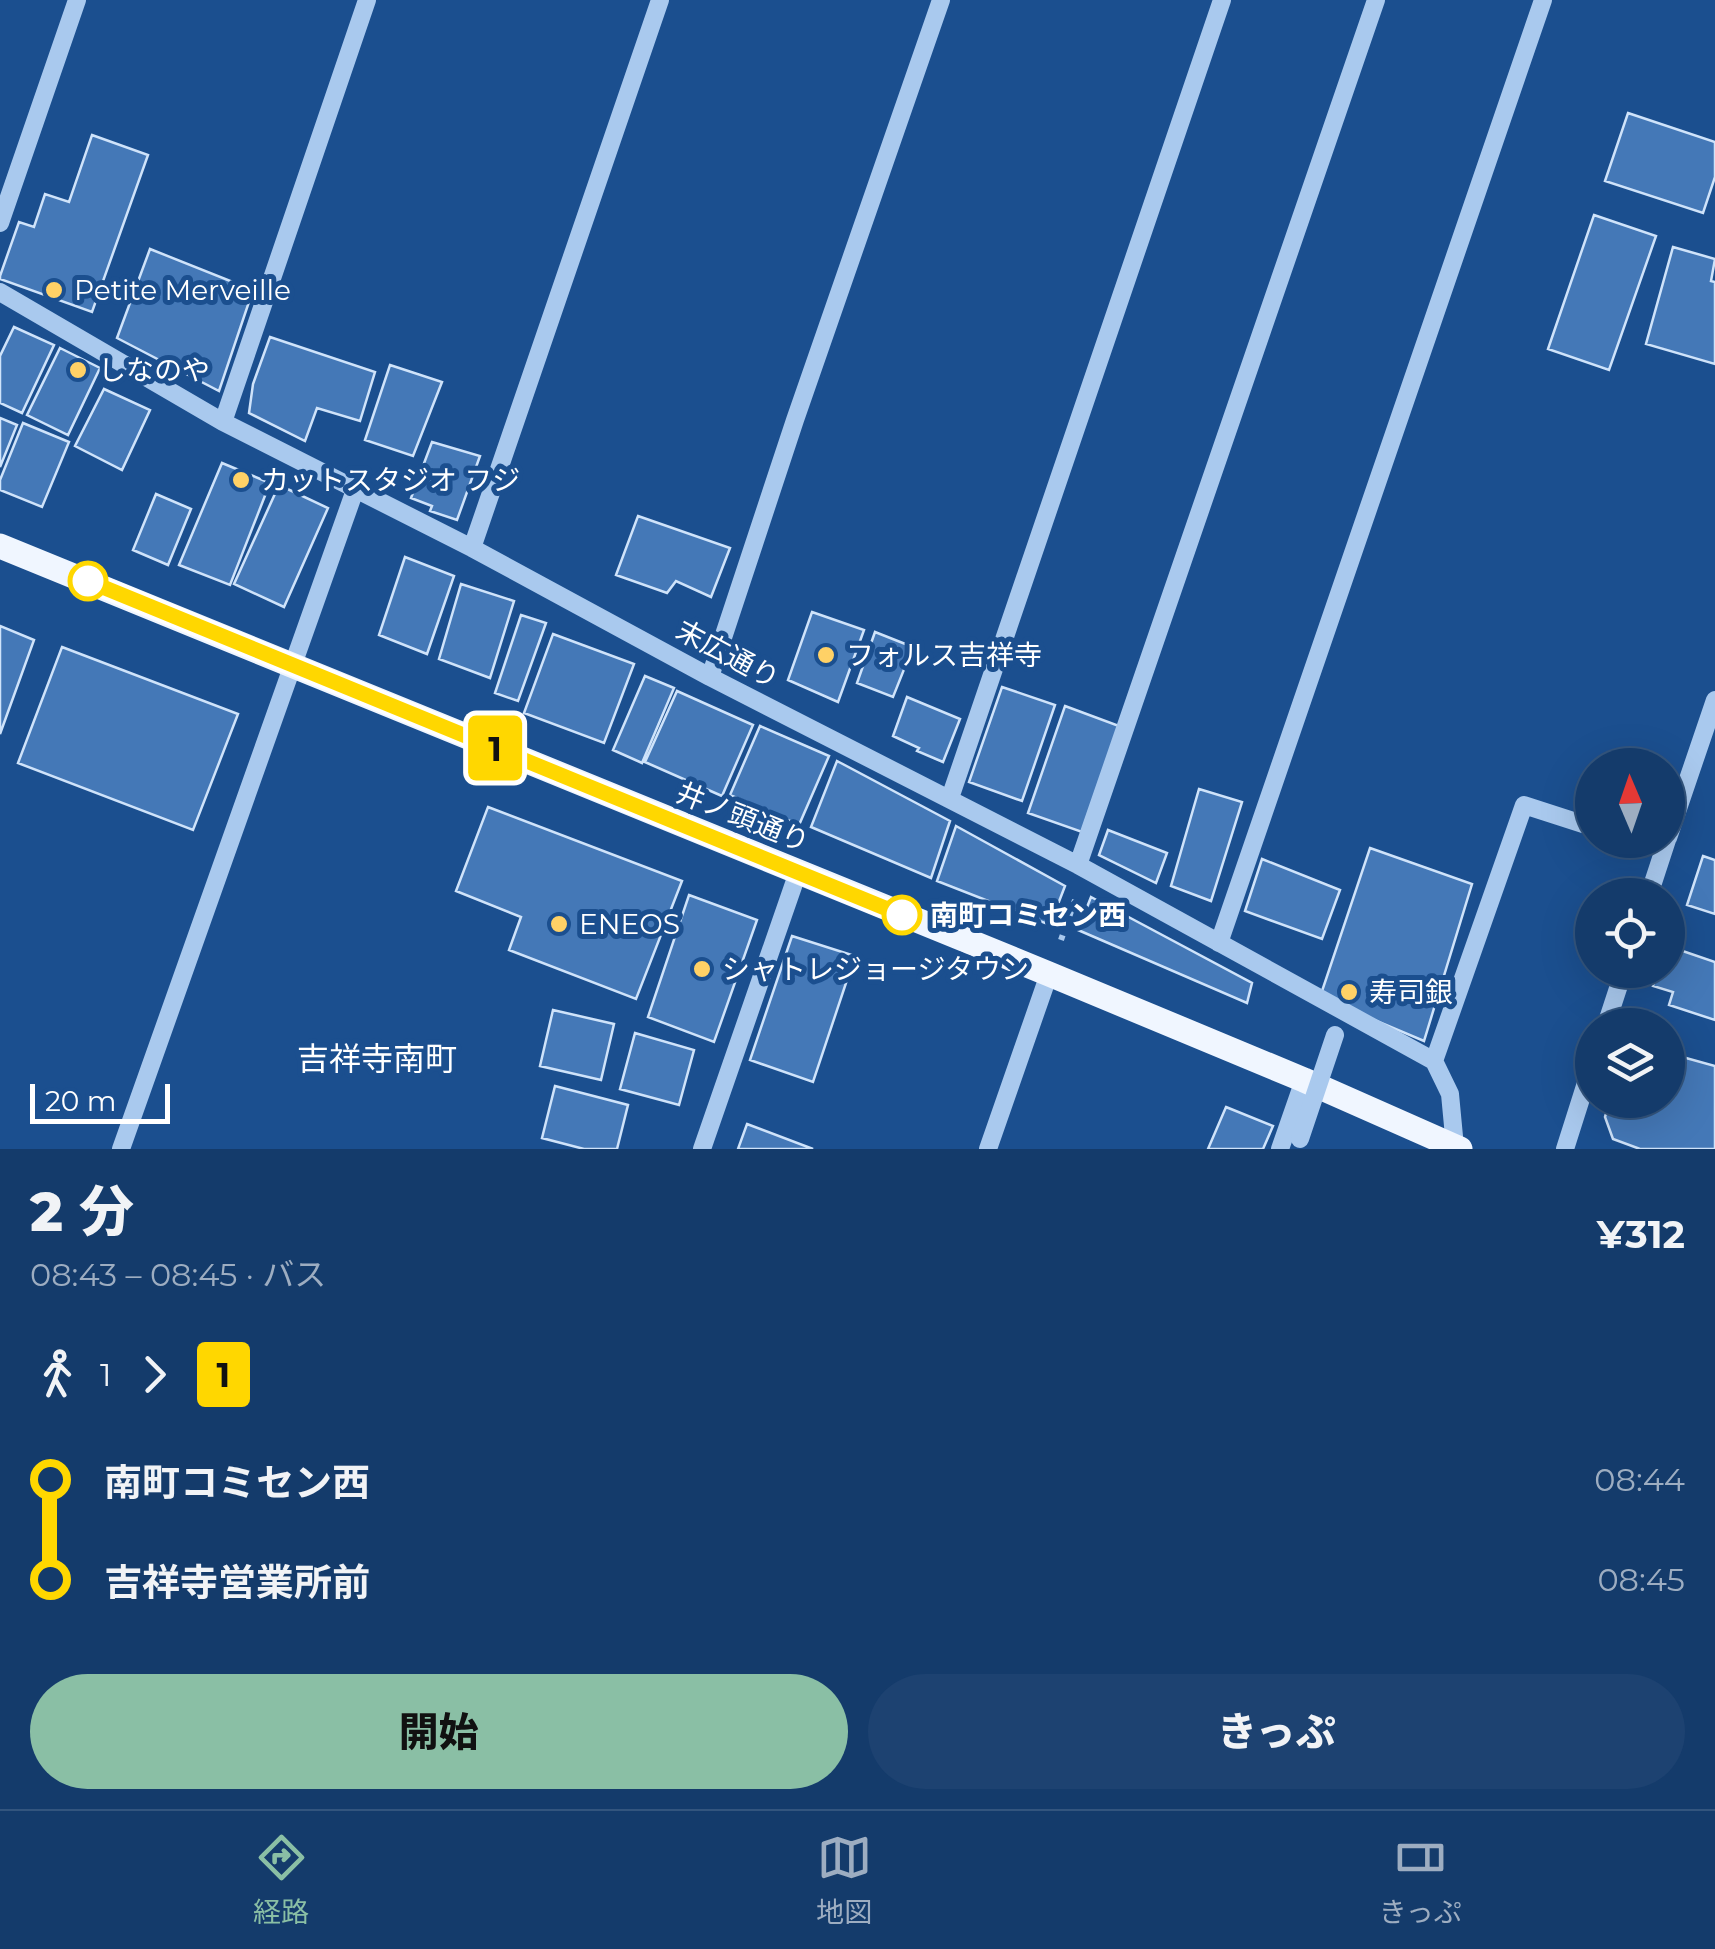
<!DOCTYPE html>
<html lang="ja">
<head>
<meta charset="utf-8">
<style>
	body { margin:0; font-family:Montserrat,"Noto Sans JP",sans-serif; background:#1d4271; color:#f1f3f6; height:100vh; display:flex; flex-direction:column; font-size:38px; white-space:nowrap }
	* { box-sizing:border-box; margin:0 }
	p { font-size:32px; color:#9dadc1 }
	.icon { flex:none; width:55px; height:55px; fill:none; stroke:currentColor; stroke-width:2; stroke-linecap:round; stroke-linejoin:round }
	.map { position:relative; height:1149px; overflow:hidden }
	.details { display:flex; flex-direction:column; background:#143b6b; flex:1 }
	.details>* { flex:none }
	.badge { padding:0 20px; border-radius:8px; font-size:35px; line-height:65px }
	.needle { width:65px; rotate:358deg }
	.fabs { position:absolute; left:1575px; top:748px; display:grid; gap:20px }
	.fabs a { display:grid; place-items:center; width:110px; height:110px; border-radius:50%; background:#143b6b; box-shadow:0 10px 40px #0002,0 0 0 2px #33557e; font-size:50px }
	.scale { position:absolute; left:30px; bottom:25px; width:140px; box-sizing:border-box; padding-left:10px; border:5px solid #fff; border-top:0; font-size:28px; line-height:35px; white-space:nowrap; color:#fff; -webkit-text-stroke:8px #1b4f8f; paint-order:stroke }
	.map>.badge { position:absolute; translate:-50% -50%; box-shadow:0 0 0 5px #fff }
	.legs { display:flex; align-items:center; gap:15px; height:110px; padding:0 30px; font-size:32px }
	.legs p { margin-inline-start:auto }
	.headline { display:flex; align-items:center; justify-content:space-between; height:170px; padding:0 30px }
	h1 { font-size:55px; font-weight:800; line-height:75px }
	.action { display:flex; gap:20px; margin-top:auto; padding:20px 30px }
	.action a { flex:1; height:115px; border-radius:60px; background:#8abfa5; color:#111; font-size:40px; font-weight:800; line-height:115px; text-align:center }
	.action a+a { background:#1d4271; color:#f1f3f6 }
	ul { padding:0 30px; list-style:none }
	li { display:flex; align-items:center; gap:35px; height:100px; font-size:38px }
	li i { display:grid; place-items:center; width:15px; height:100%; margin:0 12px; background:currentColor }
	li i::after { content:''; width:25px; height:25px; margin:-12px; border:8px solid; border-radius:50%; background:#143b6b }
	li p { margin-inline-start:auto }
	li:first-child i { background:linear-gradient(#0000 50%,currentColor 0) }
	li:last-child i { background:linear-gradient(currentColor 50%,#0000 0) }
	.tab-bar { display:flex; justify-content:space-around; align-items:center; height:140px; border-top:2px solid #33557e; background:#143b6b; font-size:28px; color:#9dadc1 }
	.tab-bar a { display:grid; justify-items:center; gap:5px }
	.tab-bar .active { color:#8abfa5 }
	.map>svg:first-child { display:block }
</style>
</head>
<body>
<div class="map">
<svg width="1715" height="1149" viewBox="0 0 1715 1149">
	<rect width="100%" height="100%" fill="#1b4f8f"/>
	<!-- building -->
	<path fill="#4478b7" stroke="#cfe3fa" stroke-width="2.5" d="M1628 113 1715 142V177L1703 213 1605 181Z
		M92 135 148 155 92 312 0 279V276L19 222 34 227 45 194 69 202Z
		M1594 215 1656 236 1609 370 1548 349Z
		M1673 247 1715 259 1711 281 1715 282V364L1646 344Z
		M150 249 253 290 219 391 117 338Z
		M14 327 54 345 22 413 0 403V356Z
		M270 337 375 372 360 421 317 408 305 441 249 413 253 384Z
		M60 348 100 368 68 435 27 415Z
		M390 365 442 382 413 456 365 440Z
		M104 389 150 410 122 470 75 446Z
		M0 418 17 425 0 467Z
		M23 423 69 442 42 507 0 490V480Z
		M432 442 480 456 457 520 430 511 432 506 411 498Z
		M222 463 270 483 230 585 179 565Z
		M279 485 328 508 284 607 234 584Z
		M156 494 191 509 168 565 133 550Z
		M638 516 730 548 711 597 676 581 667 593 616 575Z
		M405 557 454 576 427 654 379 635Z
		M461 584 514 601 490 678 439 659Z
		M812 612 864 630 838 702 788 680Z
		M521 615 546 623 518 701 495 693Z
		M0 626 34 640 0 734Z
		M875 632 913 647 893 697 857 683Z
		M553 634 634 664 604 743 524 713Z
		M62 647 238 714 193 830 18 763Z
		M645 676 674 688 642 763 613 750Z
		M1002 687 1055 705 1022 801 969 782Z
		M677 691 753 725 722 796 645 762Z
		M907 697 960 719 943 762 917 751 919 748 893 736Z
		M1065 706 1119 726 1082 832 1028 813Z
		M760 726 829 756 799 825 730 795Z
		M837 761 950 821 931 878 811 827Z
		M1199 789 1242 802 1211 901 1171 886Z
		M488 807 682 881 636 999 509 950 521 917 456 891Z
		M956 826 1065 886 1050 925 937 881Z
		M1108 830 1167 853 1156 883 1099 855Z
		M1370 848 1472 884 1424 1041 1320 997Z
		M1703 856 1715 860V914L1687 905Z
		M1262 859 1340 890 1322 939 1245 911Z
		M689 895 757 920 714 1042 648 1017Z
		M1091 897 1252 983 1247 1003 1078 930Z
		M792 936 855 956 813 1082 750 1060Z
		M1668 946 1715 962V1020L1669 1005 1673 992 1653 986 1658 970H1668Z
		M553 1010 614 1024 601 1080 540 1066Z
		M635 1033 694 1050 679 1105 620 1089Z
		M1668 1053 1715 1066V1149H1640L1613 1139 1605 1117 1610 1100H1668Z
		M555 1086 628 1105 617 1149H584L542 1138Z
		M1226 1107 1273 1126 1263 1149H1208Z
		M747 1124 813 1149H738Z"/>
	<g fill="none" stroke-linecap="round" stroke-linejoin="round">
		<!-- path -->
		<path stroke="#a9c9ee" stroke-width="6" stroke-dasharray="5 8" stroke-linecap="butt" d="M1061 940 1075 900"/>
		<!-- minor -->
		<path stroke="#a9c9ee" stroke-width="18" d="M0 223 77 0
			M0 292 223 422 472 548 710 677 1078 865 1434 1061
			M223 422 367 0
			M472 548 660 0
			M710 677 795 420 941 0
			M950 798 1222 0
			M1668 838 1715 700
			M1634 840 1664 849
			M1078 865 1376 0
			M1649 895 1667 840
			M1219 943 1543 0
			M1606 1025 1624 970
			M1455 1147 1450 1094 1434 1061 1524 805 1592 827
			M121 1149 355 490
			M702 1149 798 872
			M988 1149 1049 974
			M1280 1149 1304 1080
			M1565 1149 1592 1064"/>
		<!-- major -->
		<path stroke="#f0f6ff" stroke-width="25" d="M0 546 1049 974 1304 1080 1460 1149"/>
		<!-- minor-bridge -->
		<path stroke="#a9c9ee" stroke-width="18" d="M1300 1139 1335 1035"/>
	</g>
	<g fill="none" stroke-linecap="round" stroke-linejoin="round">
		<defs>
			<path id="line-1" d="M88 581 902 915"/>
		</defs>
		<!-- line-1 casing -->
		<use href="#line-1" stroke="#fff" stroke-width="22"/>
		<!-- line-1 -->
		<use href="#line-1" stroke="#ffd700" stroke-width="15"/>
	</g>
	<!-- markers -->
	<g fill="#ffd166" stroke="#1b4f8f" stroke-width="4">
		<circle cx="54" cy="290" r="10"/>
		<circle cx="78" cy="370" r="10"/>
		<circle cx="241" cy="480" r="10"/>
		<circle cx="826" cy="655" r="10"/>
		<circle cx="559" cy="924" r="10"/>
		<circle cx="702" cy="969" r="10"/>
		<circle cx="1349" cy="992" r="10"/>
	</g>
	<g fill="#fff" stroke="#ffd700" stroke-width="5">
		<circle cx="88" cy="581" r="18"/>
		<circle cx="902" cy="915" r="18"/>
	</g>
	<g text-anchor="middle" stroke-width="10" stroke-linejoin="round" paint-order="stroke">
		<!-- poi labels -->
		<g font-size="28" fill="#fff" stroke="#1b4f8f" text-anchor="start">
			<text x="74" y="300">Petite Merveille</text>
			<text x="98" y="380">しなのや</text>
			<text x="261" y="490">カットスタジオ フジ</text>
			<text x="846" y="665">フォルス吉祥寺</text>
			<text x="579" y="934">ENEOS</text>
			<text x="722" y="979">シャトレジョージタウン</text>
			<text x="1369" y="1002">寿司銀</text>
		</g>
		<!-- street labels -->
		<g font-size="28" fill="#fff" stroke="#1b4f8f">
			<text transform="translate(728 654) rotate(28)" y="10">末広通り</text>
			<text transform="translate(743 817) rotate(22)" y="10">井ノ頭通り</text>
		</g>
		<!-- stop labels -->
		<g font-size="28" font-weight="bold" fill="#fff" stroke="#1b4f8f" text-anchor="start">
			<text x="930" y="925">南町コミセン西</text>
		</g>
		<!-- quarter labels -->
		<g font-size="32" fill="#fff" stroke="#1b4f8f">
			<text x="377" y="1070">吉祥寺南町</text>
		</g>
	</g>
</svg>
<div class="fabs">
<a><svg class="needle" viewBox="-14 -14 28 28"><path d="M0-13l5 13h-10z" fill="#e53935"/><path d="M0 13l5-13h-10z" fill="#9dadc1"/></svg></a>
<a><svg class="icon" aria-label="locate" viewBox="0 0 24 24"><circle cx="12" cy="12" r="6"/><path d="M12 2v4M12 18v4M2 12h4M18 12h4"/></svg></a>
<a><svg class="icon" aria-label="layers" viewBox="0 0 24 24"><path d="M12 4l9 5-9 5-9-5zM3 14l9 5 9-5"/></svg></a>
</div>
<div class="scale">20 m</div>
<b class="badge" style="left:495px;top:748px;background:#ffd700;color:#111">1</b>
</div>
<section class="details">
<div class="headline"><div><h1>2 分</h1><p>08:43 – 08:45 · バス</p></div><b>¥312</b></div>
<div class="legs"><svg class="icon" aria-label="walk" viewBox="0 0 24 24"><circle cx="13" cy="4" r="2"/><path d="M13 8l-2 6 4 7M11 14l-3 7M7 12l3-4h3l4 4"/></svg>1<svg class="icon" aria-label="forward" viewBox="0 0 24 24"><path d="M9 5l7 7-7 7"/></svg><b class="badge" style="background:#ffd700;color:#111">1</b></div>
<ul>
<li><i style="color:#ffd700"></i><b>南町コミセン西</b><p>08:44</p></li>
<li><i style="color:#ffd700"></i><b>吉祥寺営業所前</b><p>08:45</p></li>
</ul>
<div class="action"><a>開始</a><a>きっぷ</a></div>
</section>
<nav class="tab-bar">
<a class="active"><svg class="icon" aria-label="directions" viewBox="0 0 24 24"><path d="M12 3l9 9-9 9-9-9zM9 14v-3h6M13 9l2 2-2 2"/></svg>経路</a>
<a><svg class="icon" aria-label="map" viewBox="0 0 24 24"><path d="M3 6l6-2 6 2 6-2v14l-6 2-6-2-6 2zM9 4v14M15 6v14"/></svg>地図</a>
<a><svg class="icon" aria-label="tickets" viewBox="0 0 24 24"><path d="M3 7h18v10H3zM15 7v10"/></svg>きっぷ</a>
</nav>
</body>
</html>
